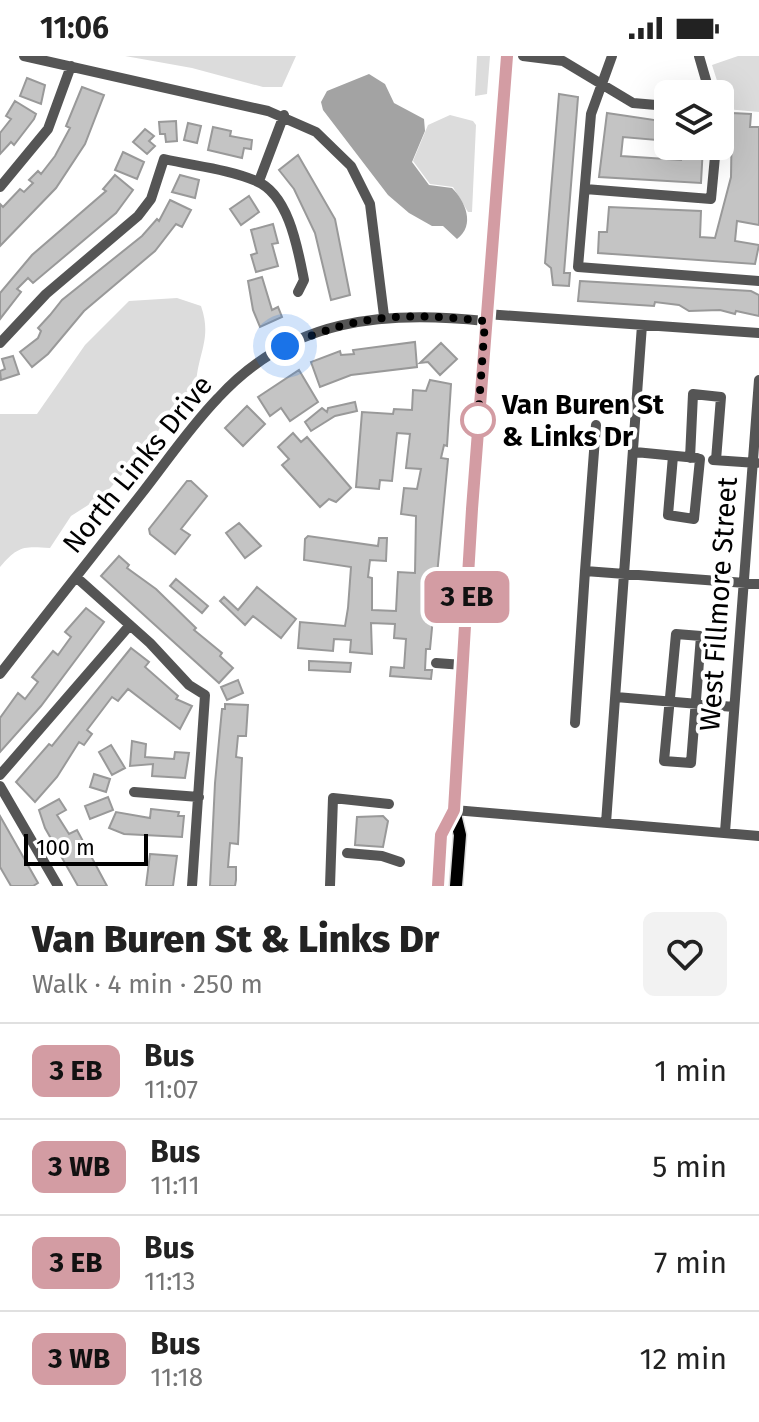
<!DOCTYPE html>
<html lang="en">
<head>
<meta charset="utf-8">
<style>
	body { margin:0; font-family:"Fira Sans",sans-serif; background:#f2f2f2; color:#222; height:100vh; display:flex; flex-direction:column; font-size:30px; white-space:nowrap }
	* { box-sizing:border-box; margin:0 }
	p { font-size:26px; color:#767676 }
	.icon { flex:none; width:44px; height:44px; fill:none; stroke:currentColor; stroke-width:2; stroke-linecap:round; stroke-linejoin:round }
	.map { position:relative; height:830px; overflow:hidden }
	.drawer { display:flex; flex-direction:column; background:#fff; flex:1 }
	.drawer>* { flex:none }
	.badge { padding:0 16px; border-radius:12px; font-size:28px; line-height:52px }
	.tools { position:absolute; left:654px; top:24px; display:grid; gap:16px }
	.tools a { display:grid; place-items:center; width:80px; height:80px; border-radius:12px; background:#fff; box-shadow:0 8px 32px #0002; font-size:40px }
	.scale { position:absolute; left:24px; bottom:20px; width:124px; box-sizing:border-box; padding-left:8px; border:4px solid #000; border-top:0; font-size:22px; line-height:28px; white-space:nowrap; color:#000; -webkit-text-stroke:6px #fff; paint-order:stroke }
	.you { position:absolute; width:40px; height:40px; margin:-20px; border:6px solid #fff; border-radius:50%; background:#1a73e8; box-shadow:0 0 0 12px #1a73e833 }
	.map>.badge { position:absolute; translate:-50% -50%; box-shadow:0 0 0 4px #fff }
	.round { display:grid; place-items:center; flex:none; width:84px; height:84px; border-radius:12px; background:#f2f2f2 }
	.summary { display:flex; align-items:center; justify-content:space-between; height:136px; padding:0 32px }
	h1 { font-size:38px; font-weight:800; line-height:60px }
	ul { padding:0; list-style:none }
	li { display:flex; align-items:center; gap:24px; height:96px; padding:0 32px; border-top:2px solid #e0e0e0 }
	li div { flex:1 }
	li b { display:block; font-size:30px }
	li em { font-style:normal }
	li .badge { min-width:88px; font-weight:700; text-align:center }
	.status { display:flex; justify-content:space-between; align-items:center; height:56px; padding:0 40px; background:#fff; direction:ltr }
	.status svg { height:22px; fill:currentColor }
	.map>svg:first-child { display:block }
</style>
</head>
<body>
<div class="status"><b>11:06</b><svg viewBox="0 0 49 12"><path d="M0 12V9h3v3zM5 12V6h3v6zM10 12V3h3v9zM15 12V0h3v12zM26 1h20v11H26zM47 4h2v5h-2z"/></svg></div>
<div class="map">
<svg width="759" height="830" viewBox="0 0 759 830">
	<rect width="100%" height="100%" fill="#fff"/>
	<!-- green -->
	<path fill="#dcdcdc" d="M125 0H296L282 31H263L192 12Z
		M477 0H490L487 38 475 40Z
		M738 0H759V56L726 53 712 9Z
		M450 59 473 65 476 69 472 156H468L453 131 430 128 413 105 428 69Z
		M177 242 201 250C213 284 196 299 196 333L166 358 156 380 104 439 71 460 50 492C23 490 18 490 0 511V358H37L85 289 129 245Z"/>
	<!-- water -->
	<path fill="#a3a3a3" d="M369 18 385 28 394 47 424 63 425 75 412 106 429 129 452 132C465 145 476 169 457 183L443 170H432L409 157 388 139 323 54 321 46 327 35Z"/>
	<!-- building -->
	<path fill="#c4c4c4" stroke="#999" stroke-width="2" d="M27 22 45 29 41 48 20 40Z
		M82 31 104 39 85 88 56 132 0 190V148L3 151 20 133 24 136 33 127 29 124 38 115 41 118 55 100 70 72 66 70Z
		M559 38 578 41 564 217H570L569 230 553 229 551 212 545 207Z
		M15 45 36 58 34 63 14 89 11 86 0 98V77L11 63 6 60Z
		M607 57 668 66V85L623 81 621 100 681 104 682 90H703L701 127 599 121Z
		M732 57 751 58 750 71H759V169L737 165 735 185 759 189 755 208 598 197 599 176H607L609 151 701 155 700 181 715 182 731 121Z
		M176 65 177 85 166 86 165 78H160L159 66Z
		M188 67 201 70 197 87 184 84Z
		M213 71 231 75 230 80 252 84 251 93 244 92 242 102 208 94Z
		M145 73 154 80 149 85 155 90 147 98 133 86Z
		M123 96 144 106 137 123 115 114Z
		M298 99 335 163 350 239 331 244 315 177 294 133 279 114Z
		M115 119 133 134 116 157 33 227 28 222 17 233 21 236 0 263V237L32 199 106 135 103 133Z
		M180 119 199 124 195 142 172 136Z
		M249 140 259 156 241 169 230 153Z
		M170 144 191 154 182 171 176 168 155 195 84 255 48 298 32 311 20 296 38 282 41 275 38 272 50 259 62 244 142 180 157 163 159 165Z
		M273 168 278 187 272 188 278 210 256 216 251 199 257 197 251 174Z
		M262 221 272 254 278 251 282 261 260 271 253 254 248 225Z
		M580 225 751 235 759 239V260L736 255 735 258 720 254 689 255 679 249 655 246 654 250 578 245Z
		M415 286 417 311 351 319 320 331 311 306 340 295 341 299 354 298 353 294Z
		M441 287 457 303 440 319 428 306 420 307Z
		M13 300 19 318 1 324 0 315 5 313 2 303Z
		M299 314 318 346 290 365 281 352 270 360 258 341Z
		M430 324 451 328 447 390 444 389 441 402 448 403 430 593H426L425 614H432L431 623 390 620 391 611 404 612 406 583 394 582 395 568 371 567 372 598 350 596 351 584 334 583 333 595 298 592 300 566 345 570 348 552 351 511 304 504 305 483 308 480 378 490 379 482H387L386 505 370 504 368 521 372 522V554L396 555 398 516 415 517 416 460 401 458 404 432 417 433 421 413 406 412 410 378 397 377 392 425 380 424 379 433 356 431 362 356 393 358 394 353 412 354 413 334 426 335Z
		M355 346 357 355 335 360 311 375 305 366 322 352 327 356 328 352Z
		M247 350 265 368 243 390 225 372Z
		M293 377 301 386 307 381 351 432 336 446 329 443 320 451 282 409 289 403 278 391Z
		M187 425H191L207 440 181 473 190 479 175 498 150 478 149 473Z
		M239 467 261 490 245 502 226 477Z
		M119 500 129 509 127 512 156 533 196 572 194 574 222 597 220 600 233 612 219 627 101 520Z
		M176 523 208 550 202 557 170 530Z
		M257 531 296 563 281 582 253 560 245 569 220 545 224 541 238 554Z
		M86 552 104 566 41 650 0 696V662L18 637 25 643 38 626 32 621 53 595 58 599 71 581 65 576Z
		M131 592 149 606 145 611 178 640 176 643 192 650 180 673 128 633 118 645 112 641 87 674 92 678 84 689 79 686 57 721 35 746 16 726 49 688 52 690Z
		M309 605 351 607 350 616 309 614Z
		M238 624 243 637 227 644 221 631Z
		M225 648 248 649 246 680H238L236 701 242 702 238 788 230 787 228 811H236V824L235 830H210L215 727 222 653H225Z
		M132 685 146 688 145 701 174 703 175 696 189 697 185 722 152 720 153 708 130 710Z
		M111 689 125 712 112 719 99 696Z
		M94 718 110 723 106 736 90 731Z
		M108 741 113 754 90 763 85 750Z
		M59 743 66 754 57 759 69 778 77 774 107 830H78L45 772 39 754Z
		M151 753 179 756 178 760H184L182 781 124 778 109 772 116 756 150 762Z
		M0 760 38 827 33 830H11L0 811Z
		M383 760 388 765 383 791 355 789 357 761Z
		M150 798 177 800 173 830H146Z"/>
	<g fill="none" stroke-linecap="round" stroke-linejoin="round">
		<defs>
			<path id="major" d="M438 830 441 779 454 754
				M456 830 460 779 454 754 472 453 507 0"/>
		</defs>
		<!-- major casing -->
		<use href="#major" stroke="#dbdbdb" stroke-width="15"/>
		<!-- minor -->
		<path stroke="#555" stroke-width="10" d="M24 0 268 55 316 76 351 110 370 148 384 260
			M523 0 563 5 633 47 668 50
			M612 0 591 58 578 211 759 225
			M699 0 710 38
			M259 125 284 59
			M0 131 48 73 71 10
			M585 133 711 143 716 90
			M486 258 759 277
			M0 287 46 238 138 160 151 143 164 103C194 110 228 113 256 125 289 138 298 194 304 224L298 236
			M635 396 697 402
			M673 400 668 459 694 463 700 403
			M690 402 693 338 721 341 716 404
			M713 404 757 407
			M585 515 596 369
			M76 521 150 587 189 629 205 639 192 830
			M676 578 701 580 691 707 664 705Z
			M436 607 463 609
			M0 618C47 557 95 497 142 437 167 405 190 371 218 342 291 262 384 254 485 265
			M616 641 734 651
			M575 667 585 515 759 528
			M0 719 130 569
			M0 730 58 830
			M134 736 199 741
			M454 754 759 780
			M606 767 642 269
			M725 776 759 324
			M347 797 382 800 400 806
			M330 830 333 742 389 748"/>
		<!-- major -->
		<use href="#major" stroke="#000" stroke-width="12"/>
	</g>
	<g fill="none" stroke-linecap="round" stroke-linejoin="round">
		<defs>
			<path id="line" d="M438 830 441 779 454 754 472 453 507 0"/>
		</defs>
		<!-- line casing -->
		<use href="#line" stroke="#fff" stroke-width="18"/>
		<!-- line -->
		<use href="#line" stroke="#d39ca3" stroke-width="12"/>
		<!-- walk -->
		<path stroke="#000" stroke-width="8" stroke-dasharray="0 14.4" d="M285 290C360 258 405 256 485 265L478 364"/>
	</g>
	<!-- markers -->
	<circle fill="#fff" stroke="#d39ca3" stroke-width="4" cx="478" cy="364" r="16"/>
	<g text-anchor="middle" stroke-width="8" stroke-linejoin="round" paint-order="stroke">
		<!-- stop labels -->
		<g font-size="28" font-weight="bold" fill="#000" stroke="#fff" text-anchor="start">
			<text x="502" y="358">Van Buren St<tspan x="502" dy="32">&amp; Links Dr</tspan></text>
		</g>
		<!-- street labels -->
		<g font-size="28" fill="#000" stroke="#fff">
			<text transform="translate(137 408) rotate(-51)" y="10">North Links Drive</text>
			<text transform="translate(718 548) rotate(-86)" y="10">West Fillmore Street</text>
		</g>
	</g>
</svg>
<div class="tools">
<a><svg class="icon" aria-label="layers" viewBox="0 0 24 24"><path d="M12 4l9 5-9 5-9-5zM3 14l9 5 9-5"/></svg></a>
</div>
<div class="scale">100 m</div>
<div class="you" style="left:285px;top:290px"></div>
<b class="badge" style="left:467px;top:541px;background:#d39ca3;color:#111">3 EB</b>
</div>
<section class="drawer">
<div class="summary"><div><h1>Van Buren St &amp; Links Dr</h1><p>Walk · 4 min · 250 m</p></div><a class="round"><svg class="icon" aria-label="heart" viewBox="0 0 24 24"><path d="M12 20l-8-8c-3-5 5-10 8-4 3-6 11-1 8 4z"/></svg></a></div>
<ul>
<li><span class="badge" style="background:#d39ca3;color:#111">3 EB</span><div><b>Bus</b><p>11:07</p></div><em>1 min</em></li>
<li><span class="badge" style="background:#d39ca3;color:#111">3 WB</span><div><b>Bus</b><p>11:11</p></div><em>5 min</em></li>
<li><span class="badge" style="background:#d39ca3;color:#111">3 EB</span><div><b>Bus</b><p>11:13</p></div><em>7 min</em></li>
<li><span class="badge" style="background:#d39ca3;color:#111">3 WB</span><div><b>Bus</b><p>11:18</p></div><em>12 min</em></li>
</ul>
</section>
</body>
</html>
